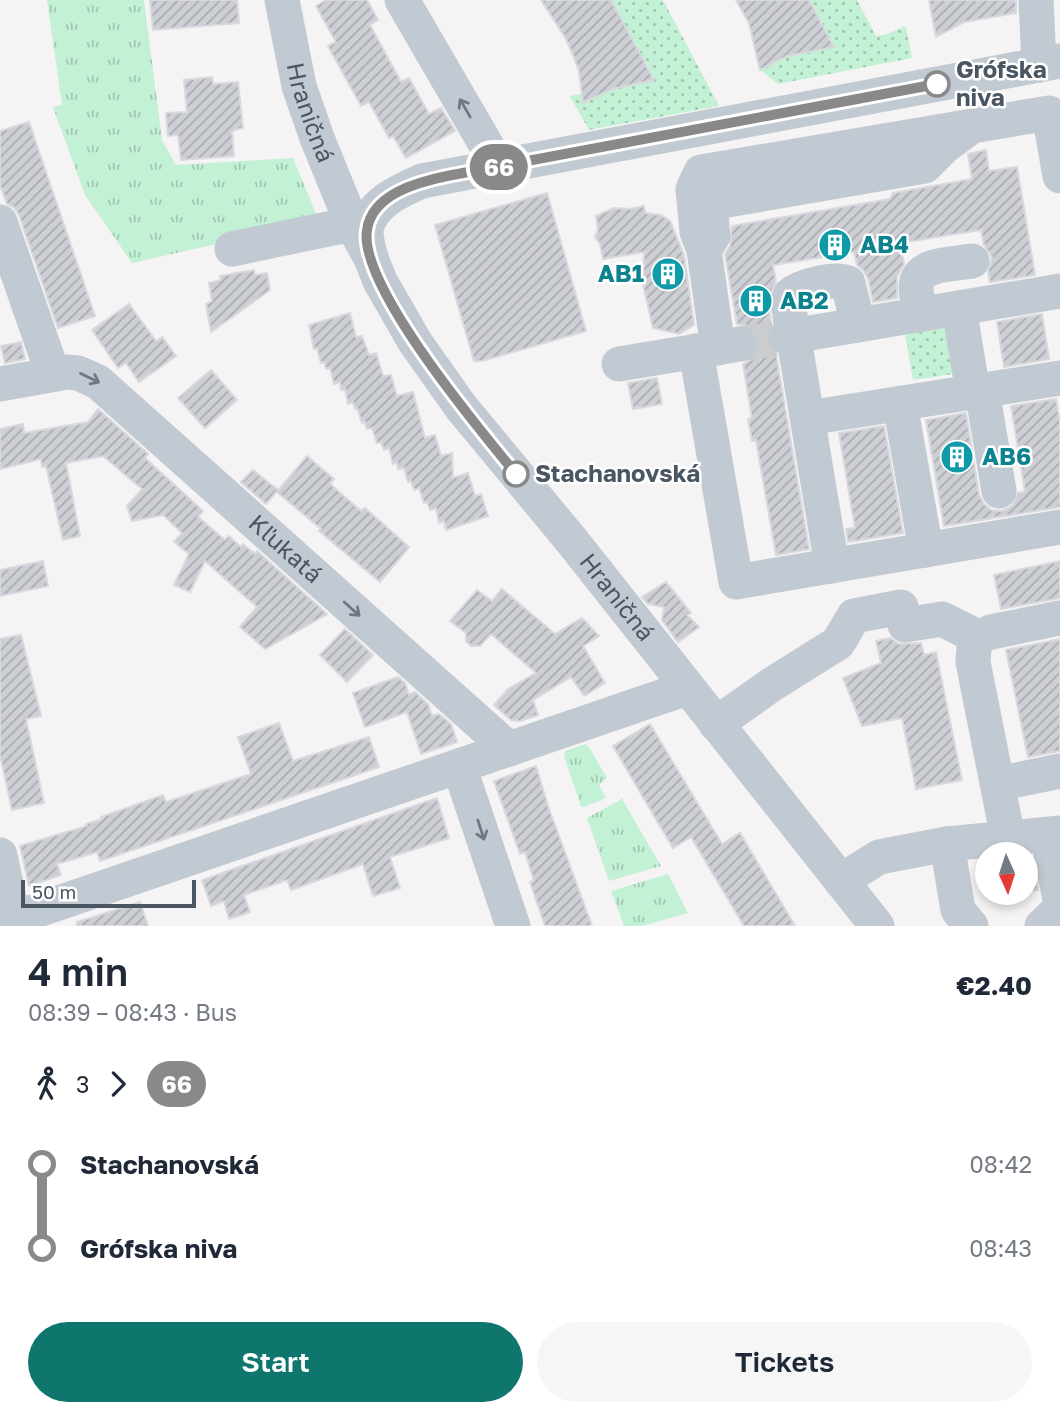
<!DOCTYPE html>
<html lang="en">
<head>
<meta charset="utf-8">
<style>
	body { margin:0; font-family:"Golos Text",sans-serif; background:#f6f6f7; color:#1f2937; height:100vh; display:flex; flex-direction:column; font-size:26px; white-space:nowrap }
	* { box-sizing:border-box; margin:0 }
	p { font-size:23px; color:#747a83 }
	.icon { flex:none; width:38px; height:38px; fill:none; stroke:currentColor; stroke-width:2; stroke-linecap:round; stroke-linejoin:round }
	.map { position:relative; height:926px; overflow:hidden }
	.drawer { display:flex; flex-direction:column; background:#fff; flex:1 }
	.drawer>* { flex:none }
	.badge { padding:0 14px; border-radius:23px; font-size:24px; line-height:46px }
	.needle { width:46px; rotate:177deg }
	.controls { position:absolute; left:975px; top:842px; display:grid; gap:14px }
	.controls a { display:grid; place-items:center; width:63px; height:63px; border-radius:50%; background:#fff; box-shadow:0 4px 10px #0003; font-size:35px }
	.scale { position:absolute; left:21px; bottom:18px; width:175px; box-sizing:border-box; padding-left:7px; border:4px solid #4a5661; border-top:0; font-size:19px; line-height:24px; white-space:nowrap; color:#4a5661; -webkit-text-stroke:5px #fff; paint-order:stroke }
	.map>.badge { position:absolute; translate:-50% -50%; box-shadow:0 0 0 4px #fff }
	.legs { display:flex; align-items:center; gap:10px; height:77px; padding:0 28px; font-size:23px }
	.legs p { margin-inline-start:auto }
	.headline { display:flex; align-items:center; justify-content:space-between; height:119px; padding:0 28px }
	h1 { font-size:38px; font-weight:600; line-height:52px }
	.primary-button { display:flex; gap:14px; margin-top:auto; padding:14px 28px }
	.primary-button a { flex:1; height:80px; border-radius:42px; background:#0f766e; color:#fff; font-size:28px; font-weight:600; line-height:80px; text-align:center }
	.primary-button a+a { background:#f6f6f7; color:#1f2937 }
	ul { padding:0 28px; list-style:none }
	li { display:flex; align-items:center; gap:24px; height:84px; font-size:26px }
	li i { display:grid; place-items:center; width:10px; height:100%; margin:0 9px; background:currentColor }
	li i::after { content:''; width:18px; height:18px; margin:-9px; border:5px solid; border-radius:50%; background:#fff }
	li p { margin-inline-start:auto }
	li:first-child i { background:linear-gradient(#0000 50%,currentColor 0) }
	li:last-child i { background:linear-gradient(currentColor 50%,#0000 0) }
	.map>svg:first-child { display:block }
</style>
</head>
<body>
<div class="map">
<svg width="1060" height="926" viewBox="0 0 1060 926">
	<defs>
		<pattern id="grass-tufts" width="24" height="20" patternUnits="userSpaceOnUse" patternTransform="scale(1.75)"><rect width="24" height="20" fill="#c3f1d5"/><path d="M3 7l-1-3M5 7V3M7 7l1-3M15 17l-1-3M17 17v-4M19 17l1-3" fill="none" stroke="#a0c6b0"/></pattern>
		<pattern id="park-dots" width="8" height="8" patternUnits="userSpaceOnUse" patternTransform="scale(1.75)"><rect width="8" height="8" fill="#c3f1d5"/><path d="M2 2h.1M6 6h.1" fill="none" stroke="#a0c6b0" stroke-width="1.8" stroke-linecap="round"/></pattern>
		<pattern id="building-hatch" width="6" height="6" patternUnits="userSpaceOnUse" patternTransform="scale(1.75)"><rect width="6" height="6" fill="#cdcfd5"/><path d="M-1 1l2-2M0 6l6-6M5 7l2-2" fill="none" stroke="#a8abb0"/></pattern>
	</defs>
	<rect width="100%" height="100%" fill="#f5f3f3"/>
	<!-- grass -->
	<path fill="url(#grass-tufts)" d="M47 0H144L162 140 176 165 293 158 319 221 132 263 85 195 53 107 62 105Z
		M585 744 589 747 607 778 599 785 606 798 584 807 581 806 564 756 565 751Z
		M622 799 661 866 609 881 587 818Z
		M668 874 688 913 642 926H624L611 891Z"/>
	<!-- park -->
	<path fill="url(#park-dots)" d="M611 0H663L719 106 589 130 570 96 582 94 584 103 612 89 653 79Z
		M809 0H857L876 36 888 34 904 26 906 27 912 58 778 84 760 70 787 56 833 47Z
		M946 327 953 374 913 380 905 333Z"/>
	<!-- building -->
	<path fill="url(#building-hatch)" stroke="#d7d9de" stroke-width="2" d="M150 0H237L239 23 153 30Z
		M326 0H367L378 20 370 25 401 82 409 78 429 114 441 108 455 131 406 158 393 136 389 138 369 102 361 106 328 46 336 42 316 6Z
		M541 0H611L654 80 612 89 583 103 579 71 573 55 565 37Z
		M736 0H809L834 47 787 56 760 70 749 23Z
		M929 0H1016V13L964 22 936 37Z
		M212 77 213 84 238 82 243 128 232 131 234 156 181 160 178 135 168 136 166 113 187 112 184 80Z
		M29 122 95 316 58 328 19 215 14 207 7 204 0 185V131Z
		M986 150 989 171 1017 167 1035 275 990 282 988 272 992 257 984 245 981 230 900 243 904 264 897 277V298L873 302 868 278 863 270 857 265 854 252 773 265 776 282 768 298 771 324 767 331 766 340 770 349 776 354 809 549 776 555 756 440 752 441 748 419 752 418 743 364 753 359 759 352 760 341 755 331 746 325 737 324 725 254 730 246 732 226 890 199 893 193 972 179 968 154Z
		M547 193 586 331 482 361H474L435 225Z
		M644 206 645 213 661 215 670 221 684 255 694 325 679 334 653 328 643 285 644 252 603 259 600 244 595 237 598 230 596 216 614 208 630 209Z
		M254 270 255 275 267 273 270 290 211 332 206 304 212 301 209 283 221 280 220 276Z
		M129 304 156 341 162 337 176 356 139 382 126 363 118 368 92 330Z
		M350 313 356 337 362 336 369 355 376 353 383 376 391 375 397 396 413 392 425 438 435 435 441 456 452 453 453 478 468 473 475 496 481 494 488 516 446 530 444 521 439 523 436 508 430 510 427 502 424 503 419 488 414 490 411 481 408 482 404 468 398 469 397 462 393 464 389 448 384 450 381 442 377 443 372 428 367 429 365 422 362 423 357 408 355 409 353 402 348 404 345 389 341 390 340 382 334 384 330 368 326 369 324 362 321 363 317 348 314 349 309 325Z
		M1042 314 1049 359 1004 367 997 322Z
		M21 342 25 359 5 363 1 346Z
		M211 370 237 400 205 428 178 398Z
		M657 378 662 404 633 409 628 383Z
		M1056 399 1060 423V507L944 526 926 420 966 413 979 495 984 504 991 510 1002 511 1012 506 1018 493 1025 492 1011 406Z
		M98 409 148 454 145 458 203 511 198 517 225 540 229 536 241 547 243 544 255 554 257 551 327 614 265 649 240 627 257 607 205 561 190 592 174 585 189 554 174 542 182 533 163 515 132 521 127 506 142 489 103 456 66 463 80 536 63 540 46 466 42 467 41 459 0 469V429L23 424 24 433 88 422Z
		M884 426 903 533 848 542 846 529 855 528 839 433Z
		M307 456 334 479 330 484 361 511 365 508 409 547 380 582 319 531 321 529 277 492Z
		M253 470 278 490 266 504 241 482Z
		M43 561 48 586 0 596V570Z
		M1060 561V598L1001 609 994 575Z
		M666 582 691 613 687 615 699 627 678 642 662 620 664 607 648 604 642 597Z
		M502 589 555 634 582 618 599 636 583 646 605 683 584 696 571 677 533 700 538 715 520 721 511 720 494 705 508 689 536 673 491 634 480 646H471L466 641V633L450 621 477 590 492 601Z
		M345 629 373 655 347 682 320 655Z
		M21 635 41 716 26 719 44 803 12 810 0 755V639Z
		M890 638 899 644 921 643 924 655 936 652 962 780 916 789 902 718 862 726 843 678 881 663 876 641Z
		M1060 639V751L1028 757 1006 650Z
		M398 677 405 683 409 695 415 692 428 704 432 716 439 714 451 724 457 742 421 754 407 712 365 727 353 693Z
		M279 723 293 761 369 737 379 767 100 861 97 852 57 864 61 875 29 886 20 846 87 826 86 824 102 819 101 817 163 795 166 802 251 774 238 737Z
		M650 724 722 844 740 833 795 926H744L691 837 673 848 613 746Z
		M536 766 548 806 592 926H545L530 882 534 881 525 852 520 854 494 781Z
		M437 798 449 838 390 857 400 888 373 896 363 864 291 890 287 880 244 895 250 912 229 919 224 901 211 906 202 880Z
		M1031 856 1038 890 1026 892V857Z
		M140 902 148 926H77V922Z"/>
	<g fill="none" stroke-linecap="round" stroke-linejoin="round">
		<!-- minor-tunnel -->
		<path stroke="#caccce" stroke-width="35" stroke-dasharray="35 18" stroke-linecap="butt" d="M740 344 786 337"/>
		<!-- minor -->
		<g stroke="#c1cad2" stroke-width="35">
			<path id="s1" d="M282 0 299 86 317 138 352 224 371 258 380 281 415 342 461 407 572 541 877 926"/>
			<path d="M402 0 499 167"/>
			<path d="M1036 0 1039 65"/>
			<path d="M972 126 945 146 925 166 710 203 713 236 704 250 697 232 693 189 701 172 1049 113 1060 176"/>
			<path d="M0 222 53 374"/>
			<path d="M232 249 352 224"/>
			<path d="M704 250 718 348"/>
			<path d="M371 258C369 250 366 240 366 231 369 204 401 190 422 181L1060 61"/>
			<path d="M959 308 973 392"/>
			<path d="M921 314C919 304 914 291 917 281 922 263 957 264 972 261"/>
			<path d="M786 337 1060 291"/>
			<path d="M696 351 736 582 1060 527"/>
			<path d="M619 364 740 344"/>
			<path id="s2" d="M0 384 67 372 78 373 98 382 509 749"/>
			<path d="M982 390 999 491"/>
			<path d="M900 404 926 550"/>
			<path d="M808 418 1060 378"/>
			<path d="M832 566 788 303 790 295C801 286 835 277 848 283L858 325"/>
			<path d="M716 724 771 685 838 643 854 616 901 607 905 625 942 619 978 637"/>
			<path d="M459 766 513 926"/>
			<path d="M998 784 1060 771"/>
			<path d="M1008 838 973 662 974 648 978 637 991 632 1060 618"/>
			<path d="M947 844 958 910 971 926"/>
			<path d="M0 855 13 918"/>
			<path d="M1051 855 1060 899"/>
			<path d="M841 881 879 857 947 844 1060 833"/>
			<path d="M0 923 687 688"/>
			<path d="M1042 926 1060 909"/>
		</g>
	</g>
	<!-- one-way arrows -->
	<defs><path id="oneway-shaft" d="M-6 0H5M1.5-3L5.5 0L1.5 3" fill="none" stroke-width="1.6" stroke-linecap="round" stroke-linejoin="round" transform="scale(1.75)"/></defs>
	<g stroke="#6e7983">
		<use href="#oneway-shaft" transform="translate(465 108) rotate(-120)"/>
		<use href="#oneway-shaft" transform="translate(90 378) rotate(26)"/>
		<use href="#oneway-shaft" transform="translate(352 609) rotate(42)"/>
		<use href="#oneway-shaft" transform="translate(481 830) rotate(72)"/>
	</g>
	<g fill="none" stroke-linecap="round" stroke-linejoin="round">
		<defs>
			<path id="line-1" d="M516 474C480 430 358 285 367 230 372 194 418 182 447 176L937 84"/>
		</defs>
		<!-- line-1 casing -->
		<use href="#line-1" stroke="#fff" stroke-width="16"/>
		<!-- line-1 -->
		<use href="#line-1" stroke="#898989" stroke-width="10"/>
	</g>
	<!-- icons -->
	<defs>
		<symbol id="building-disc" viewBox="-11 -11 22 22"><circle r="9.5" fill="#0f9aa8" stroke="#fff"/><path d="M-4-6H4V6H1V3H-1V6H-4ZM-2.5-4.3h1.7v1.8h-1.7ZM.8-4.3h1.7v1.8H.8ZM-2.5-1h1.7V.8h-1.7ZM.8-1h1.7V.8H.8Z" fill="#fff"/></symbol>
	</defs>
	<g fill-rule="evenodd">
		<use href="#building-disc" x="816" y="226" width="38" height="38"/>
		<use href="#building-disc" x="649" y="255" width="38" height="38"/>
		<use href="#building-disc" x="737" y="282" width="38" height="38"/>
		<use href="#building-disc" x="938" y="438" width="38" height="38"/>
	</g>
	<!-- markers -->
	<g fill="#fff" stroke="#898989" stroke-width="3.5">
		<circle cx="937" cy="84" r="12"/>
		<circle cx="516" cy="474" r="12"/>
	</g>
	<g text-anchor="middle" stroke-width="5" stroke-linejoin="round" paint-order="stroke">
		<!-- stop labels -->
		<g font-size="24" font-weight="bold" fill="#4a5661" stroke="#fff" text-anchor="start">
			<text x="956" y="78">Grófska<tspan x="956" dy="28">niva</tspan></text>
			<text x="535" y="482">Stachanovská</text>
		</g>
		<!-- street labels -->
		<g font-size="24" fill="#4a5661" stroke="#fff">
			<text dy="8" stroke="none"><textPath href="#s1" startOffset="116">Hraničná</textPath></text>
			<text dy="8" stroke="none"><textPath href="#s2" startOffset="352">Kľukatá</textPath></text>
			<text dy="8" stroke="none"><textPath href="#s1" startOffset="695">Hraničná</textPath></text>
		</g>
		<!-- culture labels -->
		<g font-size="24" font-weight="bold" fill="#0d838f" stroke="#fff" text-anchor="start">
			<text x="860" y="253">AB4</text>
			<text x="644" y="282" text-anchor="end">AB1</text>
			<text x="780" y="309">AB2</text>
			<text x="982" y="465">AB6</text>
		</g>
	</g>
</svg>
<div class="controls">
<a><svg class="needle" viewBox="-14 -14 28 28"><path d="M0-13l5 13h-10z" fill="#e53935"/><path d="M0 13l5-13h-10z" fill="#747a83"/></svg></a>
</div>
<div class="scale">50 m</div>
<b class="badge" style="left:499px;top:167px;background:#898989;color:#fff">66</b>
</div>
<section class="drawer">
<div class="headline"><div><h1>4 min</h1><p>08:39 – 08:43 · Bus</p></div><b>€2.40</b></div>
<div class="legs"><svg class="icon" aria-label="walk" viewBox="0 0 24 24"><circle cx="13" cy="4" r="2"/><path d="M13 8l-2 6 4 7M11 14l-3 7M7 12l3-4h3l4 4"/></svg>3<svg class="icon" aria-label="forward" viewBox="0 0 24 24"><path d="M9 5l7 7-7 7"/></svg><b class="badge" style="background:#898989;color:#fff">66</b></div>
<ul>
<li><i style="color:#898989"></i><b>Stachanovská</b><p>08:42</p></li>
<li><i style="color:#898989"></i><b>Grófska niva</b><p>08:43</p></li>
</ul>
<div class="primary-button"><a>Start</a><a>Tickets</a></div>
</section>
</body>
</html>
